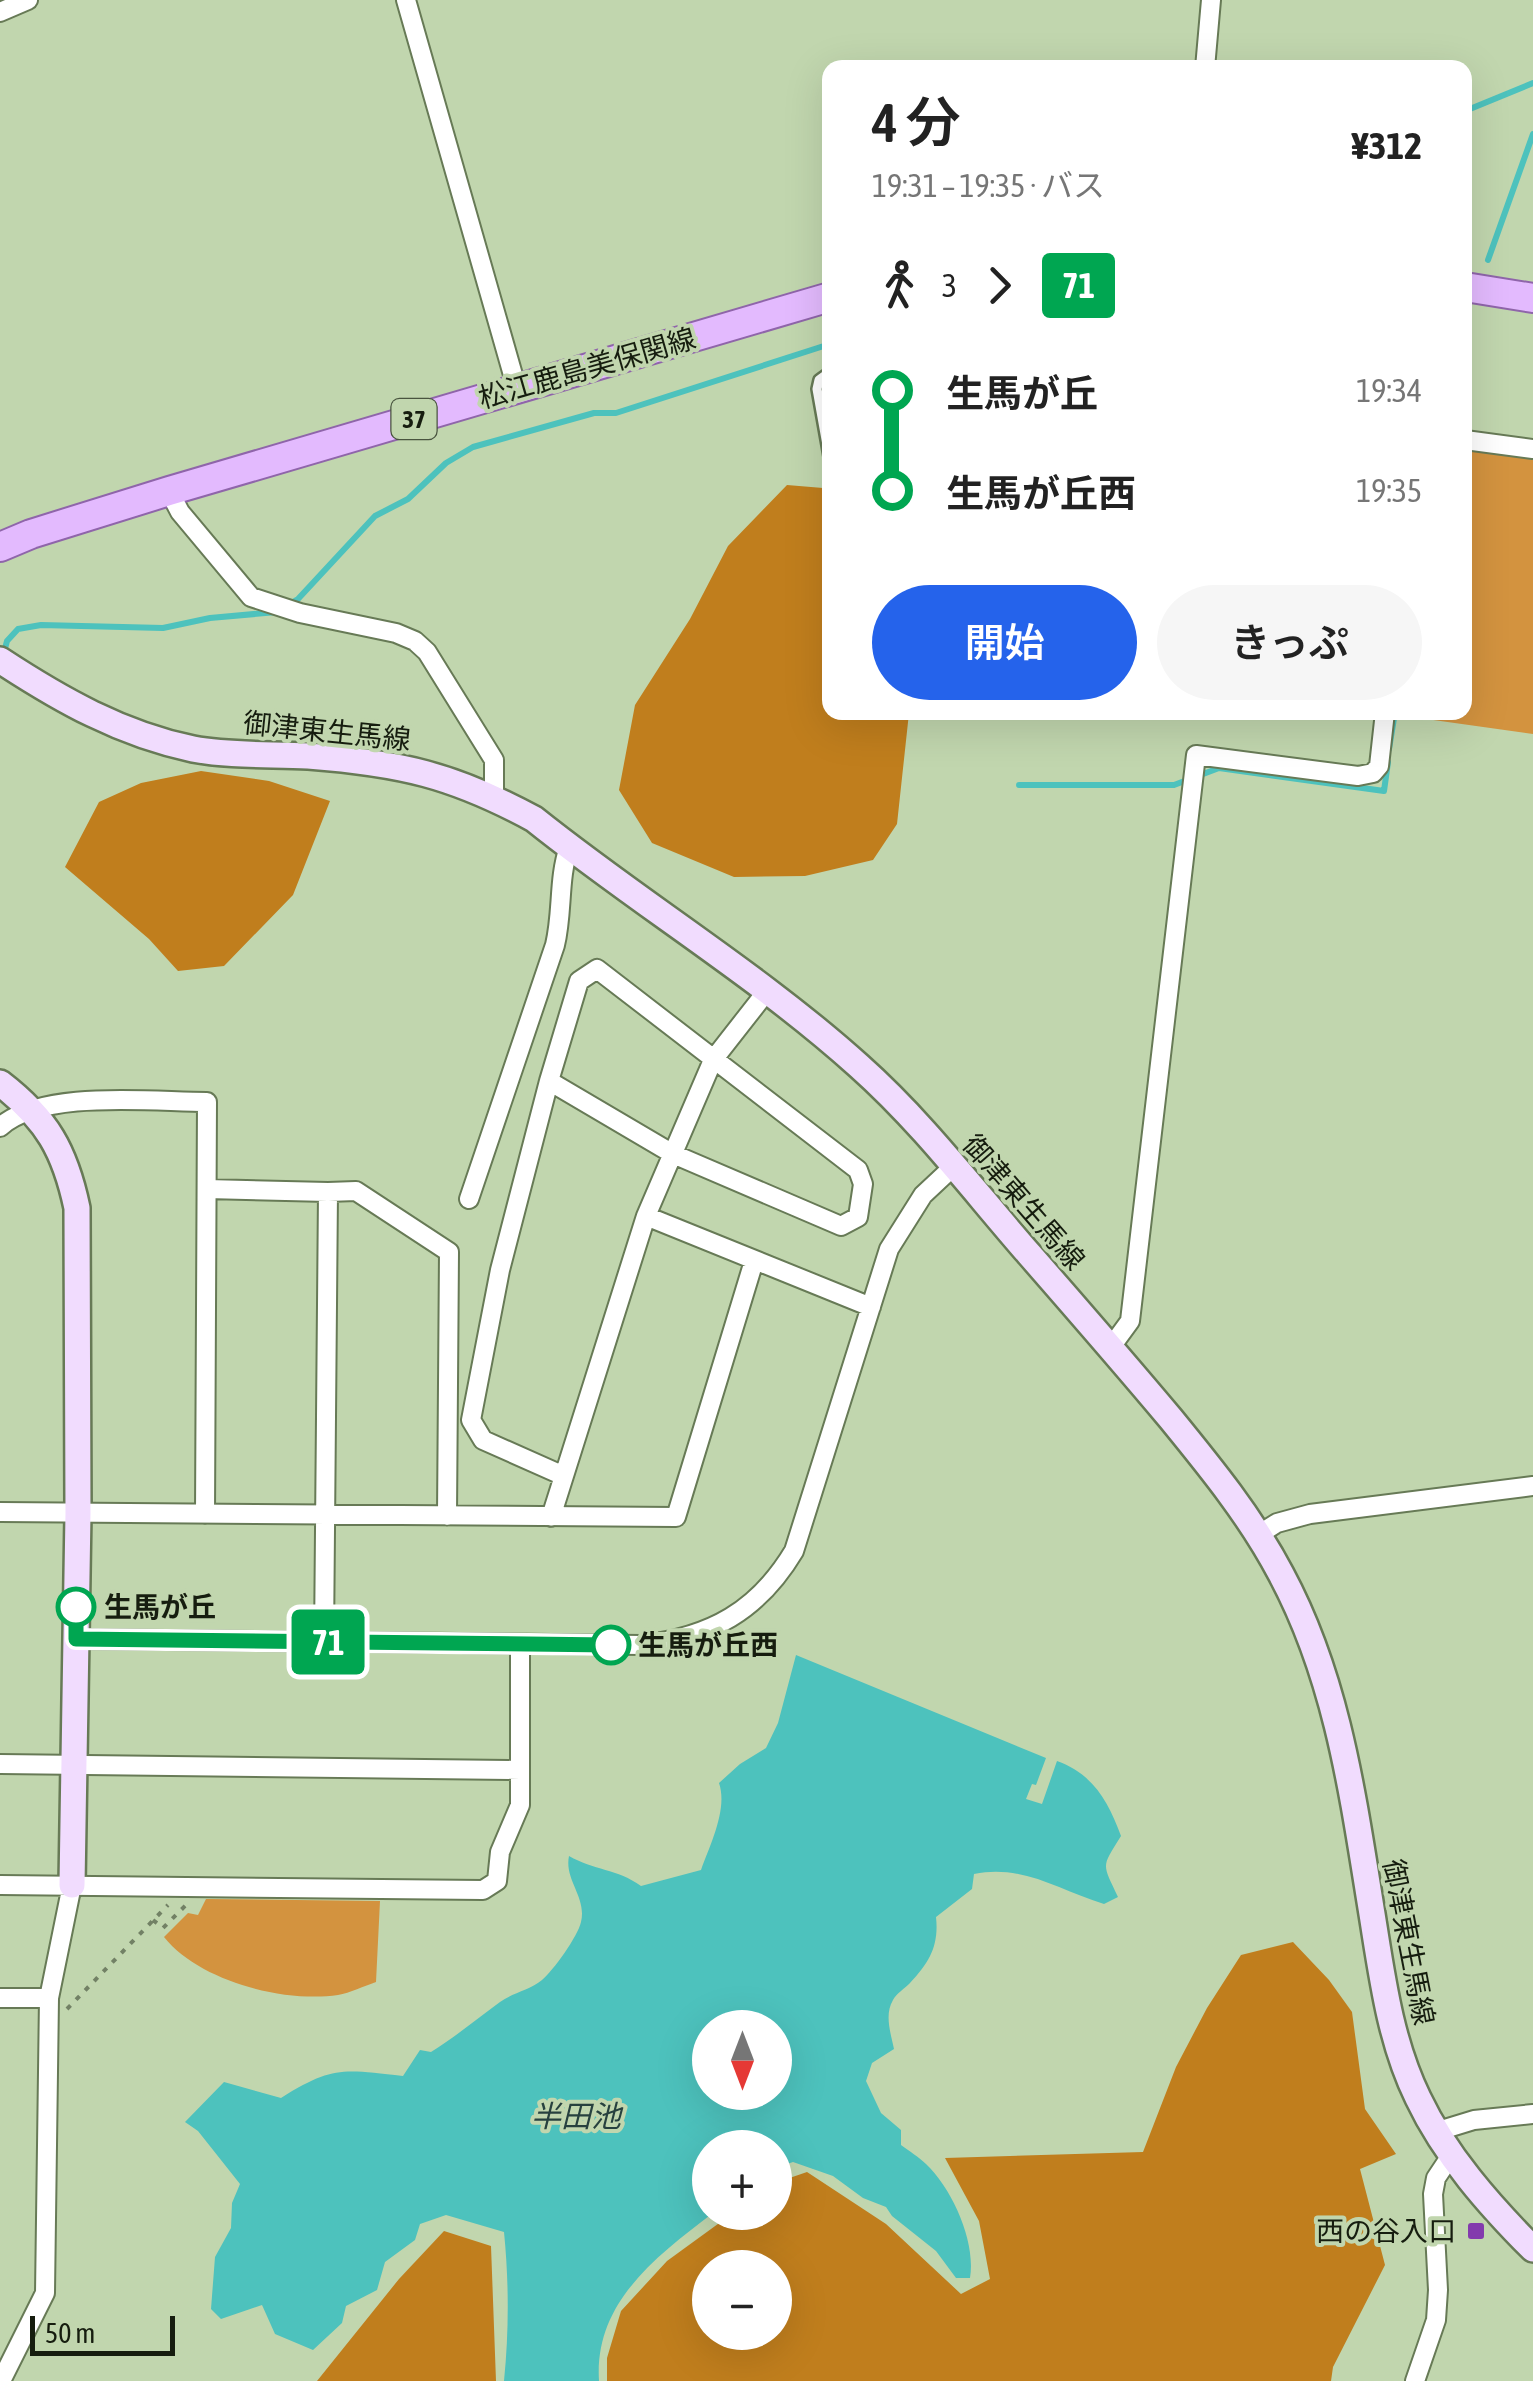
<!DOCTYPE html>
<html lang="ja">
<head>
<meta charset="utf-8">
<style>
	body { margin:0; font-family:"Asap Condensed","Noto Sans JP",sans-serif; background:#f6f6f6; color:#222; height:100vh; display:flex; flex-direction:column; font-size:38px; white-space:nowrap }
	* { box-sizing:border-box; margin:0 }
	p { font-size:32px; color:#767676 }
	.icon { flex:none; width:55px; height:55px; fill:none; stroke:currentColor; stroke-width:2; stroke-linecap:round; stroke-linejoin:round }
	.map { position:relative; flex:1; overflow:hidden }
	.sheet { position:absolute; left:822px; top:60px; width:650px; height:660px; display:flex; flex-direction:column; background:#fff; border-radius:20px; box-shadow:0 10px 40px #0002 }
	.sheet>* { flex:none }
	.badge { padding:0 20px; border-radius:8px; font-size:35px; line-height:65px }
	.needle { width:65px; rotate:180deg }
	.tools { position:absolute; left:692px; top:2010px; display:grid; gap:20px }
	.tools a { display:grid; place-items:center; width:100px; height:100px; border-radius:50%; background:#fff; box-shadow:0 10px 40px #0002; font-size:50px }
	.scale { position:absolute; left:30px; bottom:25px; width:145px; box-sizing:border-box; padding-left:10px; border:5px solid #161d0f; border-top:0; font-size:28px; line-height:35px; white-space:nowrap; color:#161d0f; -webkit-text-stroke:8px #c1d6ae; paint-order:stroke }
	.map>.badge { position:absolute; translate:-50% -50%; box-shadow:0 0 0 5px #fff }
	.legs { display:flex; align-items:center; gap:15px; height:110px; padding:0 50px; font-size:32px }
	.legs p { margin-inline-start:auto }
	.summary { display:flex; align-items:center; justify-content:space-between; height:170px; padding:0 50px }
	h1 { font-size:55px; font-weight:600; line-height:75px }
	.cta { display:flex; gap:20px; margin-top:auto; padding:20px 50px }
	.cta a { flex:1; height:115px; border-radius:60px; background:#2563eb; color:#fff; font-size:40px; font-weight:600; line-height:115px; text-align:center }
	.cta a+a { background:#f6f6f6; color:#222 }
	ul { padding:0 50px; list-style:none }
	li { display:flex; align-items:center; gap:35px; height:100px; font-size:38px }
	li i { display:grid; place-items:center; width:15px; height:100%; margin:0 12px; background:currentColor }
	li i::after { content:''; width:25px; height:25px; margin:-12px; border:8px solid; border-radius:50%; background:#fff }
	li p { margin-inline-start:auto }
	li:first-child i { background:linear-gradient(#0000 50%,currentColor 0) }
	li:last-child i { background:linear-gradient(currentColor 50%,#0000 0) }
	.map>svg:first-child { display:block }
</style>
</head>
<body>
<div class="map">
<svg width="1533" height="2381" viewBox="0 0 1533 2381">
	<rect width="100%" height="100%" fill="#c1d6ae"/>
	<!-- green -->
	<path fill="#d3933f" d="M1465 448 1533 458V734L1419 718V713L1465 712Z
		M206 1899 380 1901 376 1982C364 1986 350 1993 338 1995 284 2003 199 1981 164 1937L188 1913 198 1915Z"/>
	<!-- forest -->
	<path fill="#c07e1d" fill-rule="evenodd" d="M787 485 823 488 830 495V712L909 713 897 824 873 860 805 876 734 877 652 843 619 790 635 705 690 619 728 546Z
		M201 771 269 781 330 801 293 895 224 966 178 971 149 939 65 867 99 802 141 783Z
		M1293 1942 1329 1980 1352 2012 1365 2109 1396 2154 1360 2169 1385 2265 1333 2367 1331 2381H607V2358L621 2311 667 2261 733 2213 775 2212V2183L807 2172 886 2224 961 2294 990 2279 979 2221 945 2158 1143 2152 1176 2067 1207 2008 1241 1955ZM710 2268H775V2332H710Z
		M444 2231 491 2246 496 2381H317L399 2279Z"/>
	<!-- water -->
	<path fill="#4dc2bd" fill-rule="evenodd" d="M796 1655 1046 1758 1036 1785 1032 1784 1026 1799 1042 1804 1057 1761C1093 1774 1108 1801 1121 1836 1101 1868 1102 1863 1118 1897L1104 1904C1058 1890 1023 1864 974 1874L972 1889 936 1917C939 1945 930 1962 910 1983 905 1988 896 1994 893 2000 884 2015 891 2034 894 2049L872 2063 866 2081 881 2113 901 2130V2145C909 2151 919 2157 926 2164 953 2190 976 2242 970 2278H956L936 2251 892 2216 886 2207 863 2198 833 2176 793 2162 775 2168V2148H710V2212L713 2213C657 2256 594 2302 599 2381H504C509 2331 509 2282 504 2232L446 2215 420 2224 415 2240 385 2262 377 2290 346 2306 342 2323 313 2350 275 2334 262 2305 221 2319 211 2309 215 2257 231 2228 232 2203 240 2184 198 2131 185 2122 224 2082 281 2098C334 2065 343 2070 403 2076L420 2050 431 2052C455 2037 477 2019 500 2002 512 1993 530 1990 542 1980 553 1971 578 1936 581 1922 587 1897 564 1880 569 1856 593 1870 618 1869 641 1886L701 1870C710 1845 728 1809 719 1783L740 1764 766 1748 778 1723ZM710 2028H775V2092H710Z"/>
	<g fill="none" stroke-linecap="round" stroke-linejoin="round">
		<!-- stream -->
		<path stroke="#4dc2bd" stroke-width="6" d="M1465 111 1533 83
			M1488 260 1533 134
			M288 605 298 599 375 516 408 499 446 463 473 447 594 413H616L830 344
			M3 656 7 641 18 629 41 625 163 628 210 618 277 612
			M1389 749 1395 712
			M1019 785H1174L1219 768 1384 791 1388 762"/>
		<defs>
			<path id="lane" d="M830 372 819 380 817 389 830 462"/>
			<path id="street" d="M406 0 517 389
				M0 12 28 0
				M1205 68 1211 0
				M1465 440 1533 449
				M169 491 180 512 251 597 300 613 396 633 415 641 427 652 494 760V797
				M549 1081 673 1154 841 1226 858 1217 863 1184 858 1170 597 969 579 981 549 1081 500 1270 471 1420 483 1440 564 1476
				M0 1127C42 1089 151 1102 207 1102L205 1514
				M207 1189 328 1192 324 1642
				M328 1192 356 1191 449 1252 447 1516
				M469 1199 555 945C563 912 558 879 569 847
				M646 1216 871 1307
				M1111 1347 1130 1321 1196 755 1358 776 1373 773 1379 766 1385 712
				M0 1512 676 1517 754 1261
				M551 1517 646 1216 713 1060 767 991
				M1258 1535 1277 1523 1310 1514 1533 1486
				M76 1639 642 1645C711 1637 758 1611 794 1551L889 1249 923 1195 954 1166
				M0 1764 520 1770
				M0 1885 483 1890 497 1881 500 1852 520 1805V1645
				M0 1998H49
				M1438 2131 1474 2120 1533 2114
				M1 2381 45 2293 49 1998 72 1885
				M1415 2381 1436 2320 1438 2290 1433 2194 1436 2178 1452 2154"/>
			<path id="secondary" d="M0 660C61 700 121 734 193 749 230 756 271 754 308 756 400 763 453 775 534 819 640 904 758 975 859 1066 922 1122 974 1191 1029 1254 1077 1309 1124 1363 1171 1419 1211 1468 1251 1517 1281 1574 1338 1680 1353 1797 1372 1914 1382 1976 1390 2041 1418 2098 1445 2155 1489 2205 1533 2249
				M0 1083C47 1119 65 1151 77 1208L78 1513 72 1885"/>
			<path id="primary" d="M1465 287 1533 298
				M0 547 31 534 169 491 830 297"/>
		</defs>
		<!-- lane casing -->
		<use href="#lane" stroke="#677a56" stroke-width="14"/>
		<!-- street casing -->
		<use href="#street" stroke="#677a56" stroke-width="22"/>
		<!-- secondary casing -->
		<use href="#secondary" stroke="#677a56" stroke-width="30"/>
		<!-- primary casing -->
		<use href="#primary" stroke="#8f65aa" stroke-width="32"/>
		<!-- path -->
		<path stroke="#728165" stroke-width="4" stroke-dasharray="5 8" stroke-linecap="butt" d="M153 1920 163 1928 186 1905
			M67 2009 168 1905"/>
		<!-- lane -->
		<use href="#lane" stroke="#fff" stroke-width="9"/>
		<!-- street -->
		<use href="#street" stroke="#fff" stroke-width="18"/>
		<!-- secondary -->
		<use href="#secondary" stroke="#f1dcfe" stroke-width="25"/>
		<!-- primary -->
		<use href="#primary" stroke="#e3bafe" stroke-width="28"/>
	</g>
	<g fill="none" stroke-linecap="round" stroke-linejoin="round">
		<defs>
			<path id="line-1" d="M76 1607V1639L611 1645"/>
		</defs>
		<!-- line-1 casing -->
		<use href="#line-1" stroke="#fff" stroke-width="22"/>
		<!-- line-1 -->
		<use href="#line-1" stroke="#00a651" stroke-width="15"/>
	</g>
	<!-- markers -->
	<g fill="#fff" stroke="#00a651" stroke-width="5">
		<circle cx="76" cy="1607" r="18"/>
		<circle cx="611" cy="1645" r="18"/>
	</g>
	<rect fill="#833bad" stroke="#c1d6ae" stroke-width="4" x="1466" y="2221" width="20" height="20" rx="5"/>
	<g text-anchor="middle" stroke-width="8" stroke-linejoin="round" paint-order="stroke">
		<!-- shield labels -->
		<rect fill="#c1d6ae" stroke="#49543f" stroke-width="2.5" x="391.5" y="399" width="45" height="40" rx="8"/>
		<g font-size="25" font-weight="bold" fill="#161d0f">
			<text x="414" y="428">37</text>
		</g>
		<!-- street labels -->
		<g font-size="28" fill="#161d0f" stroke="#c1d6ae">
			<text transform="translate(587 368) rotate(-16)" y="10">松江鹿島美保関線</text>
			<text transform="translate(327 731) rotate(6)" y="10">御津東生馬線</text>
			<text transform="translate(1024 1202) rotate(49)" y="10">御津東生馬線</text>
			<text transform="translate(1409 1942) rotate(79)" y="10">御津東生馬線</text>
		</g>
		<!-- stop labels -->
		<g font-size="28" font-weight="bold" fill="#161d0f" stroke="#c1d6ae" text-anchor="start">
			<text x="104" y="1617">生馬が丘</text>
			<text x="638" y="1655">生馬が丘西</text>
		</g>
		<!-- poi labels -->
		<g font-size="28" fill="#161d0f" stroke="#c1d6ae" text-anchor="end">
			<text x="1456" y="2241">西の谷入口</text>
		</g>
		<!-- water labels -->
		<g font-size="30" font-style="italic" fill="#27413f" stroke="#c1d6ae">
			<text x="576" y="2127">半田池</text>
		</g>
	</g>
</svg>
<div class="tools">
<a><svg class="needle" viewBox="-14 -14 28 28"><path d="M0-13l5 13h-10z" fill="#e53935"/><path d="M0 13l5-13h-10z" fill="#767676"/></svg></a>
<a>+</a>
<a>−</a>
</div>
<div class="scale">50 m</div>
<b class="badge" style="left:328px;top:1642px;background:#00a651;color:#fff">71</b>
<section class="sheet">
<div class="summary"><div><h1>4 分</h1><p>19:31 – 19:35 · バス</p></div><b>¥312</b></div>
<div class="legs"><svg class="icon" aria-label="walk" viewBox="0 0 24 24"><circle cx="13" cy="4" r="2"/><path d="M13 8l-2 6 4 7M11 14l-3 7M7 12l3-4h3l4 4"/></svg>3<svg class="icon" aria-label="forward" viewBox="0 0 24 24"><path d="M9 5l7 7-7 7"/></svg><b class="badge" style="background:#00a651;color:#fff">71</b></div>
<ul>
<li><i style="color:#00a651"></i><b>生馬が丘</b><p>19:34</p></li>
<li><i style="color:#00a651"></i><b>生馬が丘西</b><p>19:35</p></li>
</ul>
<div class="cta"><a>開始</a><a>きっぷ</a></div>
</section>
</div>
</body>
</html>
